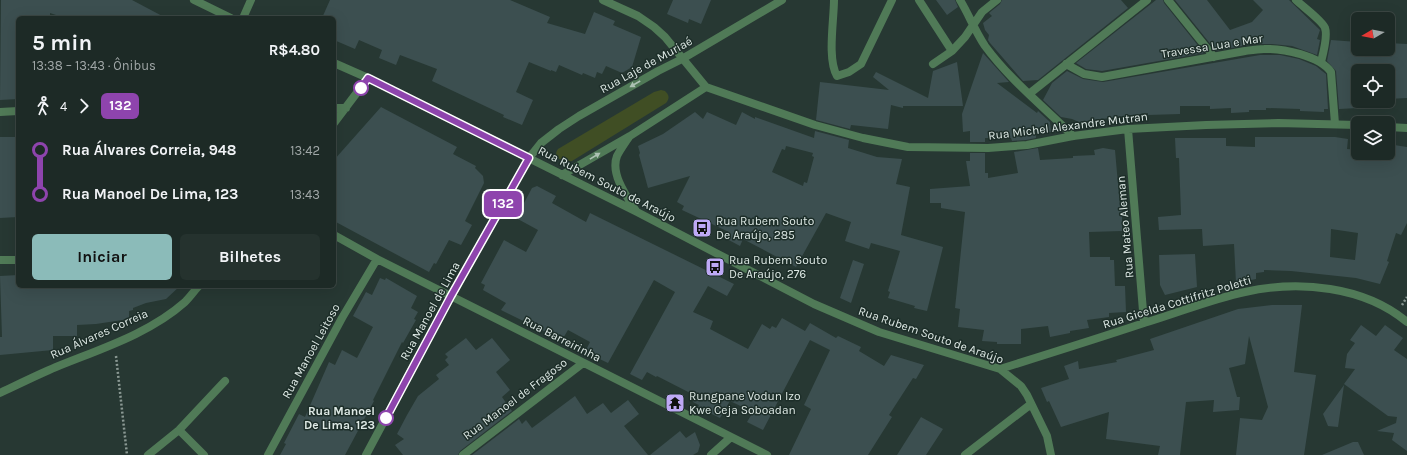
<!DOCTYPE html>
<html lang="pt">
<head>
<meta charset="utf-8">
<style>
	body { margin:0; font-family:Karla,sans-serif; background:#25322e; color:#f1f3f6; height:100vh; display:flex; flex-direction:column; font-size:15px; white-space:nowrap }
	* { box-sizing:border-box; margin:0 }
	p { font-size:13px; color:#a0a7a7 }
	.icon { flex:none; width:22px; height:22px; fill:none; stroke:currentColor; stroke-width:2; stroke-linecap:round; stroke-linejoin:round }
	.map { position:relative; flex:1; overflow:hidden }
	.drawer { position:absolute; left:16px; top:16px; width:320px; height:272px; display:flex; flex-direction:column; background:#1d2a26; border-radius:6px; box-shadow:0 4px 16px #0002,0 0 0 1px #3b4643 }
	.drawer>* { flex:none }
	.badge { padding:0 8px; border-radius:6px; font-size:14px; line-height:26px }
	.needle { width:26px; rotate:260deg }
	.fabs { position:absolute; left:1351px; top:12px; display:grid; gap:8px }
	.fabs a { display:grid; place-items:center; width:44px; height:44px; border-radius:6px; background:#1d2a26; box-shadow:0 4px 16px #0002,0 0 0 1px #3b4643; font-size:20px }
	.map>.badge { position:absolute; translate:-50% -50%; box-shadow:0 0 0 2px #fff }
	.legs { display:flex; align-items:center; gap:6px; height:44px; padding:0 16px; font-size:13px }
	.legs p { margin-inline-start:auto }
	.headline { display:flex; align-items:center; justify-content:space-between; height:68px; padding:0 16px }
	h1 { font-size:22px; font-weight:700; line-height:30px }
	.primary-button { display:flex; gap:8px; margin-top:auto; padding:8px 16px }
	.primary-button a { flex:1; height:46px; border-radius:6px; background:#8bbbb9; color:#111; font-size:16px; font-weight:700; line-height:46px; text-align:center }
	.primary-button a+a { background:#25322e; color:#f1f3f6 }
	ul { padding:0 16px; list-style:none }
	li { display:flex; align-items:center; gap:14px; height:44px; font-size:15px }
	li i { display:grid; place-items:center; width:6px; height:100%; margin:0 5px; background:currentColor }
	li i::after { content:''; width:10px; height:10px; margin:-5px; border:3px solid; border-radius:50%; background:#1d2a26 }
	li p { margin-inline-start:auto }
	li:first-child i { background:linear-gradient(#0000 50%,currentColor 0) }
	li:last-child i { background:linear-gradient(currentColor 50%,#0000 0) }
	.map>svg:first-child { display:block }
</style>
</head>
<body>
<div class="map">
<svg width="1407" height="455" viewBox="0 0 1407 455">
	<rect width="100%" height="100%" fill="#273833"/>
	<!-- green -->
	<path fill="#404e24" d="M661 90 665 91C669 95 670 98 666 103L572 161C565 162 551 159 558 149L654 92Z"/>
	<!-- building -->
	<path fill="#3c4f50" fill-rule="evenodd" d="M1 0H132L166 18H65L50 13V18H18V99L0 100Z
		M330 0H510L550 17 547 23 585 34 594 12 615 21 613 25 641 37 632 67 622 73 606 66 602 74 597 72 595 78 583 73 582 75 559 65 556 72 551 70V71L529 62 516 92 533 100 522 125 503 117 504 115 432 81 437 69 400 55 396 65 379 58 382 50 359 40 355 49 334 40V18H322Z
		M673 0H711L701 24 689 19 688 23 667 14Z
		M936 0H955L958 7 947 15Z
		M1002 0H1121L1128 8 1038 80 1023 81 990 43 988 40 989 35 985 30 983 23 992 16 989 13 1000 4Z
		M1156 0H1163L1164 3 1204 53 1102 71 1086 69 1076 63Z
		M1175 0H1207L1230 30 1252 22 1263 10 1253 0H1289L1320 30 1317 39 1320 40 1317 55 1292 46 1272 44H1252L1216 51Z
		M1331 40 1358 42V49H1388V43L1407 44V98L1388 99V71H1358V108L1339 109 1336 71 1327 61Z
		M983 53 1009 82 997 83 1037 113 1038 111 1050 122 1051 132 1036 134V138L1026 140 1012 141 1011 138H985V142H970V131L963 132 962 114Z
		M1260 55H1280L1299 59 1316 66 1322 71 1326 74 1328 109H1324V112L1300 111V109L1266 108V110H1249V112L1231 113V108L1210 109V106H1180V114L1148 115V113L1079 122 1072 119 1061 117 1043 100 1052 83 1067 71 1083 79 1103 82Z
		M957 62 963 106H903V108L891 105 888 129 851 125 850 129 816 120 820 82 889 90 873 77 876 72 928 98 933 71Z
		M381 107 457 147 453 154 476 166 475 168 483 176 484 183 465 221 472 225 461 245 449 240 436 264 434 263 429 272 334 221V160Z
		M695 112 703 119 707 112 736 125 742 112 755 119V117L814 138 815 131 849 140 848 148 877 157 902 159 896 184 910 187 901 235 943 247 927 311 914 308 915 306 888 298 890 292 888 291 900 251 871 243 869 249 845 241 851 222 826 213 796 267 743 239 740 246 725 238 729 232 682 210 684 206 677 202 690 176 648 188 639 155 640 153 638 146 663 134ZM786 146 813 153 812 156 814 157 807 183 804 182 803 186 772 172 782 149 785 150Z
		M0 137H17L18 217 0 218Z
		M1255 137H1335L1348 139 1347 149 1358 150 1357 153H1388V144L1407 147V223L1401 235 1396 233 1387 261 1389 262 1380 284 1356 278 1291 271 1264 270V272L1256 273V279L1236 283 1234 244 1203 246 1202 229 1159 230 1158 217 1181 215 1179 158H1176L1175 138H1226V146L1255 147ZM1331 229 1358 233 1355 260 1330 257Z
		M1038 148 1040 160 1073 158V156L1095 155 1094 150 1103 148 1115 150 1120 207 1122 206V231L1089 232 1090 257H1110V260H1114L1115 286H1125L1126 312 1109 313V317L1087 320 1089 328 1070 331V333L1050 337 1048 326 1021 329V344H997V342L982 341 984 330 958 327 960 309 955 308 965 212 941 208V203H930V189L970 186 966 161H970V153H985V173H988V178L1018 173 1014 152Z
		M537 186 556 196 552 203 586 222 590 213 734 284 727 296 708 286 693 312 713 321 710 329 748 349 762 324 770 329 772 326 776 328 782 318 805 331 810 323 836 338 838 336 861 347 859 351 884 366 891 355 924 365 916 379 913 378 889 415 892 417 868 455H789L811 409 804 405 830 350 810 340 763 430 747 422 753 412 730 401 720 418 698 407 699 405 693 402 696 396 657 376 656 377 647 372 642 380 630 374 675 292 654 280 608 363 585 352 590 342 568 330 562 340 501 310 506 303 483 290 485 285 481 283 504 240 526 252 538 230 516 218 532 188Z
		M1195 254 1197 287 1165 295 1160 285 1159 255Z
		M853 260 864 264 851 303 840 298Z
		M18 275V286H180L166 299 146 303 133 308V310L129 311V319L96 324 77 325V336H53V350L0 355V337H2L0 276Z
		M380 278 385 280 386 278 417 296 411 308 418 312 414 319 416 320 403 343 402 342 373 400 374 401 345 455H280L286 444 284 443 299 414 305 417 329 362 335 365 342 350 357 358 373 327 353 316 366 292 372 295Z
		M1272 305H1302L1294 372 1316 375 1304 455H1236L1240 418 1262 420 1268 407 1249 336 1245 364 1229 368 1237 397H1240L1239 410 1213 412 1214 400 1186 402 1180 455H1158L1160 446 1106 439 1109 412 1061 427 1049 401 1047 402 1041 388 1069 379 1064 366 1078 361 1079 369 1117 362 1116 360 1154 350 1150 339 1238 309Z
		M1361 325 1376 336 1385 325 1403 338 1394 350 1407 359V451L1392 440 1394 433 1377 431 1396 423 1397 417 1388 416 1344 384 1355 369 1345 368 1347 354 1355 343 1350 340Z
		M466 338 476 350 492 338 510 360 496 372 510 390 502 397 512 411 460 451 458 455H403L395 445 404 439 397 434 407 415 418 396 439 379 436 375 449 365 445 360 448 357 445 354Z
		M1344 385 1338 427 1328 426 1323 414Z
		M575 396 587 414 603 403 611 413 628 400 639 414 624 426 648 455H472L519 419 522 424 526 420 532 428Z
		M921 417 943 429 926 455H897Z
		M680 431 686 438 695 432 700 445 698 452 693 455H650Z
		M1353 442H1358L1364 455H1322Z"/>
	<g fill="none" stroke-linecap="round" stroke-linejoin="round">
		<!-- path -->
		<path stroke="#8a9893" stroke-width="2.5" stroke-dasharray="2 2" stroke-linecap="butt" d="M1402 305 1407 297
			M116 356 127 455"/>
		<!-- lane -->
		<path stroke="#507a57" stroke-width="8" d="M834 0C834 20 827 59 837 76L849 72 861 64 892 0
			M919 0 952 51
			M960 0C969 15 975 31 985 46 1010 80 1044 107 1073 136
			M1168 0 1214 57
			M1296 0C1302 6 1323 21 1325 28 1328 36 1323 54 1321 62
			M933 64 952 51 965 37 982 12 997 0
			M1066 64 1084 74 1102 77 1245 51C1252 50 1258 49 1264 49 1283 48 1320 56 1331 72L1335 124
			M1029 94 1147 0
			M179 430 204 455
			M148 455 179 430 225 381"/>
		<!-- street -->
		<path stroke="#507a57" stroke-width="8" d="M194 0 231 18
			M603 0 638 16 654 27 665 37 706 87 815 125 863 138 908 147 988 148 1027 145 1073 136 1128 129 1206 125 1278 123 1358 125
			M243 18 251 0
			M334 63 368 78 637 212 814 304 879 332 1000 369 1021 386 1027 395 1047 436 1051 455
			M334 108H346
			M0 112 18 111
			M334 123 368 78
			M1388 127 1407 128
			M1128 129 1144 323
			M629 137C625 143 620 150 617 156 610 174 627 197 636 211
			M562 175 630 136 706 87
			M334 235 377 259 767 455
			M0 260H18
			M1000 369C1048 354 1096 339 1144 323 1178 313 1211 299 1245 292 1299 280 1364 286 1407 322
			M0 393C19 384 37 375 56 367 100 349 149 334 185 302 190 297 194 291 199 286
			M268 455 342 318 377 259
			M366 455 451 296 529 158 541 143 559 129 579 116 658 71 682 59 782 0
			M463 455 583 363
			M711 455 731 437
			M965 455 1031 404"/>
	</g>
	<!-- one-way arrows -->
	<defs><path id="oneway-solid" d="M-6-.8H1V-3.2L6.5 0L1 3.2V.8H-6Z"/></defs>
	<g fill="#acc2b3">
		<use href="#oneway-solid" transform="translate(635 84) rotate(150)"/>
		<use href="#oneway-solid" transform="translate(595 156) rotate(-31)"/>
	</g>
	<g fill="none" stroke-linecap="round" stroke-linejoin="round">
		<defs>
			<path id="line-1" d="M361 88 368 78 529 158 451 296 386 418"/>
		</defs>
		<!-- line-1 casing -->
		<use href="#line-1" stroke="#fff" stroke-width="9"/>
		<!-- line-1 -->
		<use href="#line-1" stroke="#8e44ad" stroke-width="6"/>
	</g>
	<!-- icons -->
	<defs>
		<symbol id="bus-square" viewBox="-11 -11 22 22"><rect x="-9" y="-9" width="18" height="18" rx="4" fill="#bea9f5" stroke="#1d2e29"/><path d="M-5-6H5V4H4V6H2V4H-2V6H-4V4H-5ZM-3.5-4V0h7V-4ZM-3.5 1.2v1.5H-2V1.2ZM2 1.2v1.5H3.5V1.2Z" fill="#111"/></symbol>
		<symbol id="temple-square" viewBox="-11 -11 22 22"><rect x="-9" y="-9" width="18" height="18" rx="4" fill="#bea9f5" stroke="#1d2e29"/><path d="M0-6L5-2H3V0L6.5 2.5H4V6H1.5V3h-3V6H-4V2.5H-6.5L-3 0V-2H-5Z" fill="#111"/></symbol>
	</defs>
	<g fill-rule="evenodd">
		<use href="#bus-square" x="691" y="217" width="22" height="22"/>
		<use href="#bus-square" x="704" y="256" width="22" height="22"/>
		<use href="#temple-square" x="664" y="392" width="22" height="22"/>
	</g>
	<!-- markers -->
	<g fill="#fff" stroke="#8e44ad" stroke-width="2">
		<circle cx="361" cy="88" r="7"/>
		<circle cx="386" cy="418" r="7"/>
	</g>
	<g text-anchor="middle" stroke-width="3" stroke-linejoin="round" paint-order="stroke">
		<!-- street labels -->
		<g font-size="12" fill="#dee9e5" stroke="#1d2e29">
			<text transform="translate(1212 46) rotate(-9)" y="4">Travessa Lua e Mar</text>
			<text transform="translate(646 65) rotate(-29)" y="4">Rua Laje de Muriaé</text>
			<text transform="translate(1068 126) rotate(-7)" y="4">Rua Michel Alexandre Mutran</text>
			<text transform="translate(607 184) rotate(27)" y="4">Rua Rubem Souto de Araújo</text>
			<text transform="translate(1125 227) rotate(-95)" y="4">Rua Mateo Aleman</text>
			<text transform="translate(1177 302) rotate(-17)" y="4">Rua Gicelda Cottifritz Poletti</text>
			<text transform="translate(430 311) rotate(-61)" y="4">Rua Manoel de Lima</text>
			<text transform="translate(99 334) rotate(-24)" y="4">Rua Álvares Correia</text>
			<text transform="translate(931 335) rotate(19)" y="4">Rua Rubem Souto de Araújo</text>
			<text transform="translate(562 339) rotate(27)" y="4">Rua Barreirinha</text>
			<text transform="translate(311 351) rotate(-61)" y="4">Rua Manoel Leitoso</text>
			<text transform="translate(515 399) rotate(-37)" y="4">Rua Manoel de Fragoso</text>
		</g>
		<!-- poi labels -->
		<g font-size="12" fill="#dee9e5" stroke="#1d2e29" text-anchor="start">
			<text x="716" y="225">Rua Rubem Souto<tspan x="716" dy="14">De Araújo, 285</tspan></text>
			<text x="729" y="264">Rua Rubem Souto<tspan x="729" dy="14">De Araújo, 276</tspan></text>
			<text x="689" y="400">Rungpane Vodun Izo<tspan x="689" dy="14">Kwe Ceja Soboadan</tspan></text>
		</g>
		<!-- stop labels -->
		<g font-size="12" font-weight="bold" fill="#dee9e5" stroke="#1d2e29" text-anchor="end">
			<text x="375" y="415">Rua Manoel<tspan x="375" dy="14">De Lima, 123</tspan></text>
		</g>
	</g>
</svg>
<div class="fabs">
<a><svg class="needle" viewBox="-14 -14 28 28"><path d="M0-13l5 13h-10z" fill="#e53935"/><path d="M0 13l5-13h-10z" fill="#a0a7a7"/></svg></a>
<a><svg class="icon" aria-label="locate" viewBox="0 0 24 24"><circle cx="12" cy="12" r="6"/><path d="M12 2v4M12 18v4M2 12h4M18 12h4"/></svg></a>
<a><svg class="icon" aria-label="layers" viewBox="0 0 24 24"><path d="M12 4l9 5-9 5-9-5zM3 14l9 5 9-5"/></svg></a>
</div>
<b class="badge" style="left:503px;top:204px;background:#8e44ad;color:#fff">132</b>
<section class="drawer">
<div class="headline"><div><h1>5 min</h1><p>13:38 – 13:43 · Ônibus</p></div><b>R$4.80</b></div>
<div class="legs"><svg class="icon" aria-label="walk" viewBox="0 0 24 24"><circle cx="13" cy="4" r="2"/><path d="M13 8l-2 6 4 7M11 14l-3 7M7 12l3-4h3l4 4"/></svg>4<svg class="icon" aria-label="forward" viewBox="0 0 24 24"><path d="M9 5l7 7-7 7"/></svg><b class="badge" style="background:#8e44ad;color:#fff">132</b></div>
<ul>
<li><i style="color:#8e44ad"></i><b>Rua Álvares Correia, 948</b><p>13:42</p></li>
<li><i style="color:#8e44ad"></i><b>Rua Manoel De Lima, 123</b><p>13:43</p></li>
</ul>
<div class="primary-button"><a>Iniciar</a><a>Bilhetes</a></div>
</section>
</div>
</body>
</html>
